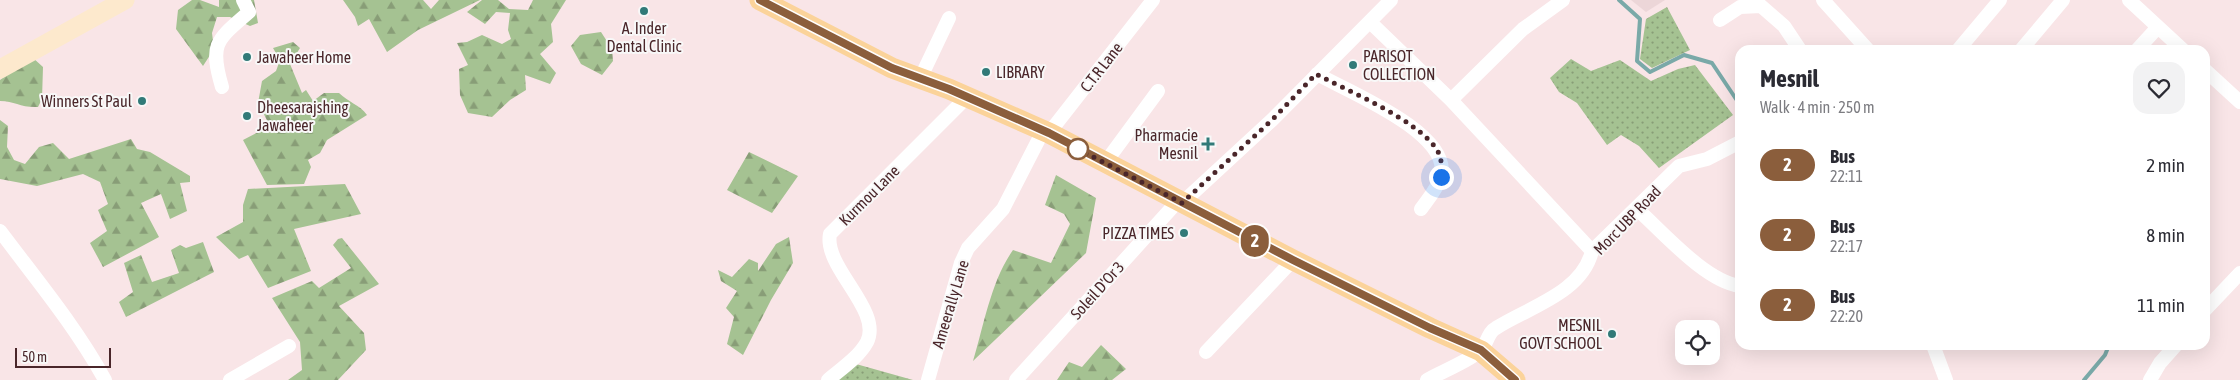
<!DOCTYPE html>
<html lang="en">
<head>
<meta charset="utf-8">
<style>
	body { margin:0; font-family:"Asap Condensed",sans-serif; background:#f2f2f3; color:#2b2b33; height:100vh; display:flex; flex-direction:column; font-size:19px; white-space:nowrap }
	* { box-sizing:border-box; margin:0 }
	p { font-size:16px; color:#7c7c81 }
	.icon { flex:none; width:28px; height:28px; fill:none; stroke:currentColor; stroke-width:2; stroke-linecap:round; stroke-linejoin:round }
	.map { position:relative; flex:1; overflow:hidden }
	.side { position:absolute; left:1735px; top:45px; width:475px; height:305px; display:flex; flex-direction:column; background:#fff; border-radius:15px; box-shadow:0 5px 20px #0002 }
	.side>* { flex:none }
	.badge { padding:0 10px; border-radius:16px; font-size:18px; line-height:32px }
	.fabs { position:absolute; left:1675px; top:320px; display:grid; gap:10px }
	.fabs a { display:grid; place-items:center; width:45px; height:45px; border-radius:10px; background:#fff; box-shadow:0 5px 20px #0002; font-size:25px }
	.scale { position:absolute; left:15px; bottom:12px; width:96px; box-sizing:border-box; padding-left:5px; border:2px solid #4a262a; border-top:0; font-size:14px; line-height:18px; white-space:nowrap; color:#4a262a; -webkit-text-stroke:4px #f8f8f8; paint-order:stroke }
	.you { position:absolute; width:25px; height:25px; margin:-12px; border:4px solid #fff; border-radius:50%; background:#1a73e8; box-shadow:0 0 0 8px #1a73e833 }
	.map>.badge { position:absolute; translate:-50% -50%; box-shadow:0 0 0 2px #fff }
	.round { display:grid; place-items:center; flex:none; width:52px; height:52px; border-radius:15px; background:#f2f2f3 }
	.summary { display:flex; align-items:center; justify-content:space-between; height:85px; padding:0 25px }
	h1 { font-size:24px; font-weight:700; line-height:38px }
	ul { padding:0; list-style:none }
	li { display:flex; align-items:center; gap:15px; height:70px; padding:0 25px }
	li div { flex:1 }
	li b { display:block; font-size:19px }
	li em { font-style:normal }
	li .badge { min-width:55px; font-weight:700; text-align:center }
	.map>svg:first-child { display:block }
</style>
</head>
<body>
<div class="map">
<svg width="2240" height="380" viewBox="0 0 2240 380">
	<defs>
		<pattern id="grass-dots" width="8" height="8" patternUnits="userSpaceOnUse" patternTransform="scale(1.25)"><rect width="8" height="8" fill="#a5c292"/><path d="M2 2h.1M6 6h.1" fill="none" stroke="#889d77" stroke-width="1.8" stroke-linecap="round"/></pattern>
		<pattern id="forest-firs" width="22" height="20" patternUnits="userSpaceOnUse" patternTransform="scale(1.25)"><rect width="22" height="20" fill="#a5c292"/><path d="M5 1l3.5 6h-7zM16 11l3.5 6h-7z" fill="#889d77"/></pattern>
	</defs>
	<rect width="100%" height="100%" fill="#f9e5e7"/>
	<!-- built -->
	<path fill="#ecd6d8" d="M1631 0H1665L1646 12Z"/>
	<!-- grass -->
	<path fill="url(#grass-dots)" d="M1667 7 1690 50 1652 68 1640 59 1646 19Z
		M1571 59 1591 71 1620 60 1651 81 1678 69 1695 65 1733 115 1659 168 1639 146 1621 135 1607 145 1577 103 1559 92 1550 78Z
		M856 364 913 380H835Z"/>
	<!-- forest -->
	<path fill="url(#forest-firs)" d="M192 0H200L219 7V0H254L258 23 250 26 230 17H217L212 33 214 49 203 66 176 29 178 10Z
		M343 0H423L431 9 439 0H480L418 30 387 52 369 19 358 26 355 17Z
		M482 0H498L509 9 528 10 533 0H566L551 24 553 42 540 54 556 73 550 84 525 75 526 90 510 100 492 117 468 113 460 95 459 69 468 65 457 43 467 42 482 35 502 44 511 39 508 30 510 13 496 12 485 24 467 12Z
		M601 32 612 49 613 61 602 75 581 64 571 46 580 35Z
		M293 42 300 48 290 64 302 93 306 90 313 101 324 93H339C348 102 360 105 367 115L327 140 320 153 308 160 311 167 304 184 267 185 243 140 270 126 258 103 262 81 276 71 280 60 273 48Z
		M32 57 43 67 42 99 38 107C21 108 15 101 0 101V80Z
		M0 120 8 126 7 147 14 160 25 164 39 147 53 143 69 159 131 139 137 149 150 152 190 176V182L180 183 187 211 170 219 161 194 141 203 159 237 103 267 90 243 107 231 98 210 108 204 100 182 83 174 37 186 0 179Z
		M749 152 798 176 772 213 727 190Z
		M1056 175 1096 198 1086 253 973 361C984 325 991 281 1013 250L1051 263 1070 224 1064 214 1045 205Z
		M345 184 361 214 294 229 311 271 268 288 248 255 239 259 216 237 243 222V205L248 189Z
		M789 237 793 263 771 300 743 355 727 344 734 317 726 308 737 291 721 281 718 270 732 277 749 259 758 263V271L776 244Z
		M342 238 379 284 339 306 364 333 366 350 338 380H288L302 370 300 342 272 298 312 281 319 288 351 268 333 245 338 239Z
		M203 242 214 272 126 317 119 302 133 292 124 263 141 255 152 282 179 273 171 250 180 245 186 248Z
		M1101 345 1126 369 1112 380H1057L1069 362 1082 367Z"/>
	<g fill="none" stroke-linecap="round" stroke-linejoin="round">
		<!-- stream -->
		<path stroke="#7aa9a8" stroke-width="4" d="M1619 0 1640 19 1637 61 1650 72 1684 55 1712 63 1740 105
			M2084 380 2105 355 2109 345"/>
		<!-- street -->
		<path stroke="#fff" stroke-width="14" d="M1563 0 1523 29 1451 100 1592 251
			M1823 0 1868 50
			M2129 0 2183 50
			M1720 20 1740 7 1761 6 1784 26 1800 50
			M1370 22 1451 100
			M1958 50 2000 0
			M2021 50 2063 0
			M2137 50 2158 27
			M2205 70 2240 102
			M1317 74C1347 91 1452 133 1441 176 1438 188 1428 199 1421 209
			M920 79 949 18
			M222 87C209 43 217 40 249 12L243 0
			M1049 133 1153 0
			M1105 163 1158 91
			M1182 203 1272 120 1391 0
			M1637 209C1664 233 1705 281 1740 286
			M0 231C36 279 76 327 105 380
			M2205 310 2240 273
			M1933 345 1946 380
			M1206 352 1293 260
			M230 380 289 346
			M828 380C841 369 859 357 867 342 883 310 823 267 830 234L967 97
			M928 380 961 263 968 248 1003 209 1043 131
			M1016 380 1178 201
			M1427 380C1439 373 1473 359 1481 350 1487 344 1488 332 1496 328 1529 307 1582 293 1592 251L1679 166 1707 159 1740 142
			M2150 380 2160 363 2176 345"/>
		<!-- secondary -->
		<path stroke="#fde9cd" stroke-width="19" d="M0 69 125 0"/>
		<!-- primary -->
		<path stroke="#fbd39a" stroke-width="21" d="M760 0 892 68 949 89 1049 133 1293 260 1430 328 1481 351 1515 380"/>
	</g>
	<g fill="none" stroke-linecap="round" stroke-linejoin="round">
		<defs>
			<path id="line" d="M760 0 892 68 949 89 1049 133 1293 260 1430 328 1481 350 1515 380"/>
		</defs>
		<!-- line casing -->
		<use href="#line" stroke="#fff" stroke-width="11"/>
		<!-- line -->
		<use href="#line" stroke="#8b5e3c" stroke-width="8"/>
		<!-- walk -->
		<path stroke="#4a262a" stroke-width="5" stroke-dasharray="0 9" d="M1078 149 1182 203 1272 120 1316 74C1348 91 1418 120 1437 150 1442 158 1442 168 1441 177"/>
	</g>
	<!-- markers -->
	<g fill="#317a78" stroke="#f8f8f8" stroke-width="2">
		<circle cx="644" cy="11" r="5"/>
		<circle cx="247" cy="57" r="5"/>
		<circle cx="1353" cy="65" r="5"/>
		<circle cx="986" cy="72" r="5"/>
		<circle cx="142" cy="101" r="5"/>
		<circle cx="247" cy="116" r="5"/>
		<path d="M1205.5 136.5h5v5h5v5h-5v5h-5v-5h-5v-5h5z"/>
		<circle cx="1184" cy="233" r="5"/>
		<circle cx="1612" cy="334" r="5"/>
	</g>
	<circle fill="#fff" stroke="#8b5e3c" stroke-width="2.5" cx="1078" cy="149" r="10"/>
	<g text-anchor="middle" stroke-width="4" stroke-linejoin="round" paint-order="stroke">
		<!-- poi labels -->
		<g font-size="16" fill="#4a262a" stroke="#f8f8f8" text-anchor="start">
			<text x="644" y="34" text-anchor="middle">A. Inder<tspan x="644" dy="18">Dental Clinic</tspan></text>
			<text x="1363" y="62">PARISOT<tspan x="1363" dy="18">COLLECTION</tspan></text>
			<text x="257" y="63">Jawaheer Home</text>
			<text x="996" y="78">LIBRARY</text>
			<text x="132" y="107" text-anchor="end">Winners St Paul</text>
			<text x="257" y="113">Dheesarajshing<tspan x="257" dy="18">Jawaheer</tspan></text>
			<text x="1198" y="141" text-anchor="end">Pharmacie<tspan x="1198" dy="18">Mesnil</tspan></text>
			<text x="1174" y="239" text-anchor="end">PIZZA TIMES</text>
			<text x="1602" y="331" text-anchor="end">MESNIL<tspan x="1602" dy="18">GOVT SCHOOL</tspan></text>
		</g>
		<!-- street labels -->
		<g font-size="16" fill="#4a262a" stroke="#f8f8f8">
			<text transform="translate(1101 67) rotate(-52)" y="6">C.T.R Lane</text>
			<text transform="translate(869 195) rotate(-45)" y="6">Kurmou Lane</text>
			<text transform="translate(1627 220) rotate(-46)" y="6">Morc UBP Road</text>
			<text transform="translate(1097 290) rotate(-48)" y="6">Soleil D'Or 3</text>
			<text transform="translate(950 304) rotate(-73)" y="6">Ameerally Lane</text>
		</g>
	</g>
</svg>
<div class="fabs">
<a><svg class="icon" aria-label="locate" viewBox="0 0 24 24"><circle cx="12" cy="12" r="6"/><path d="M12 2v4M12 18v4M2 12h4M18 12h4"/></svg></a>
</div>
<div class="scale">50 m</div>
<div class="you" style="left:1441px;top:177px"></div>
<b class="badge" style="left:1255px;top:241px;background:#8b5e3c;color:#fff">2</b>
<section class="side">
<div class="summary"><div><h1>Mesnil</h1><p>Walk · 4 min · 250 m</p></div><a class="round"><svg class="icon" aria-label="heart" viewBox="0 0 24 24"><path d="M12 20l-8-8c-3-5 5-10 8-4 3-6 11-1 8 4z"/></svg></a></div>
<ul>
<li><span class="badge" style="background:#8b5e3c;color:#fff">2</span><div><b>Bus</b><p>22:11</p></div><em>2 min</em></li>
<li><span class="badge" style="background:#8b5e3c;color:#fff">2</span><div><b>Bus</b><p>22:17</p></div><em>8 min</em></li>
<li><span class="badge" style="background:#8b5e3c;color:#fff">2</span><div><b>Bus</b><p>22:20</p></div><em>11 min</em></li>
</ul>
</section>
</div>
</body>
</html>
